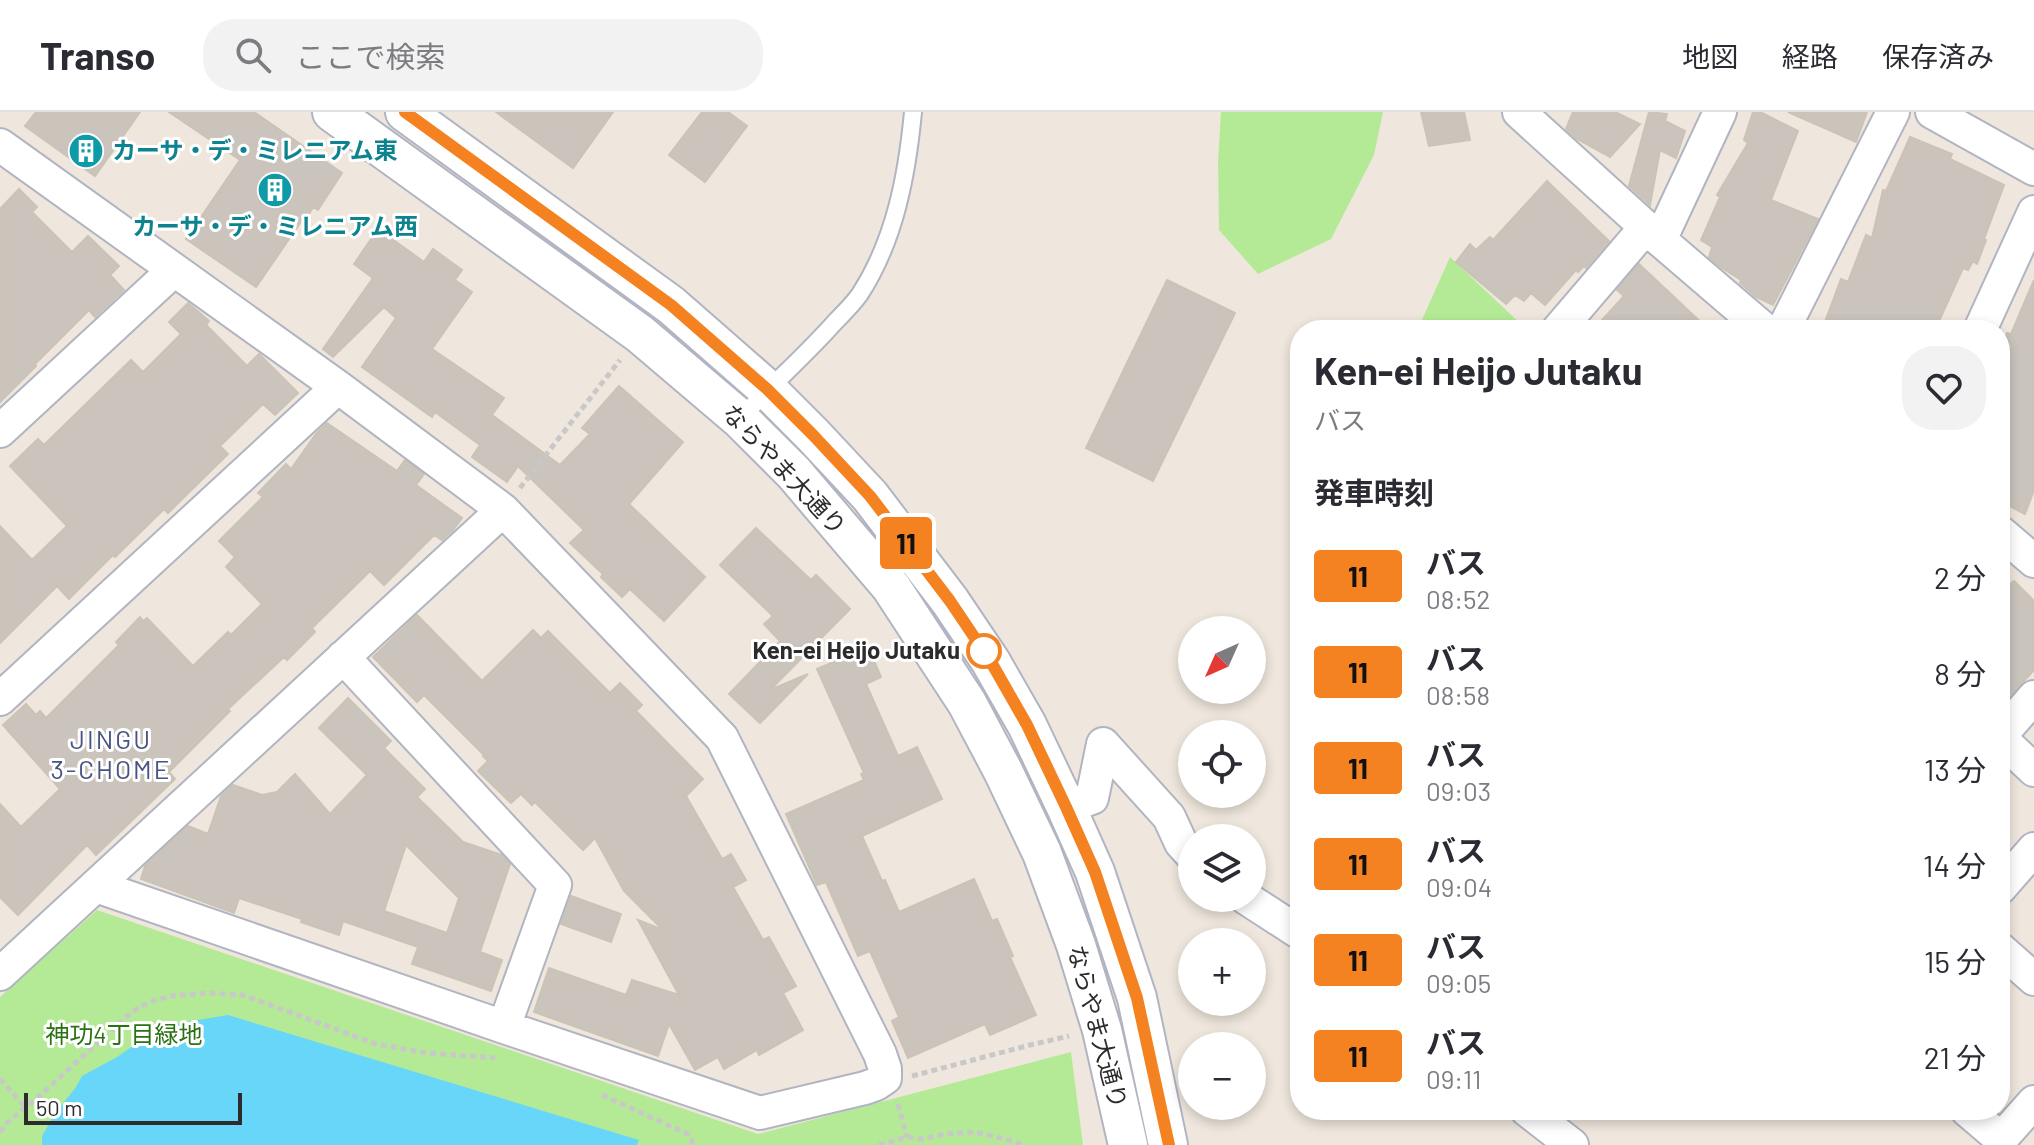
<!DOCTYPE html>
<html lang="ja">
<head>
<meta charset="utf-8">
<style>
	body { margin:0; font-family:Barlow,"Noto Sans JP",sans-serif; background:#f2f2f3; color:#2b2b33; height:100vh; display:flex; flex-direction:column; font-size:30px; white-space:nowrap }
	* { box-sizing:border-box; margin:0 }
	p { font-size:26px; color:#7c7c81 }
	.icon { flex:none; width:44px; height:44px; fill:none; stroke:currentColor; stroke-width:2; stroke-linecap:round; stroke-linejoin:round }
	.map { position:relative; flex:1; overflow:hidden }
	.sheet { position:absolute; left:1290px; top:208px; width:720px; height:800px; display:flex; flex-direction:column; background:#fff; border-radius:32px; box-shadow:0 4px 12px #0003 }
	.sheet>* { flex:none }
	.badge { padding:0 16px; border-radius:6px; font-size:28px; line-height:52px }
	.needle { width:52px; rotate:225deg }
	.controls { position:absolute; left:1178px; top:504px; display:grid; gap:16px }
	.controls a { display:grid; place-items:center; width:88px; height:88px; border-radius:50%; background:#fff; box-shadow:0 4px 12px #0003; font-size:40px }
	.scale { position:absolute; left:24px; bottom:20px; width:218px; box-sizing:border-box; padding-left:8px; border:4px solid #2c2c2c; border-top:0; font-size:22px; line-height:28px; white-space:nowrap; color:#2c2c2c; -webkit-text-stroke:6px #fff; paint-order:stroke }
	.map>.badge { position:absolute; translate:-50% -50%; box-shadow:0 0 0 4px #fff }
	h2 { padding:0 24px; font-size:30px; line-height:72px }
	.round { display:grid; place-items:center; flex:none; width:84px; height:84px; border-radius:32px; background:#f2f2f3 }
	.summary { display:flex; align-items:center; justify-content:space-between; height:136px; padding:0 24px }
	h1 { font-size:38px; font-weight:700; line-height:60px }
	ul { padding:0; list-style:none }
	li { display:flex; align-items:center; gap:24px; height:96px; padding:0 24px }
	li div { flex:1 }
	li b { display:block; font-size:30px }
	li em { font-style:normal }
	li .badge { min-width:88px; font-weight:700; text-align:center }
	header { display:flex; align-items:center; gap:48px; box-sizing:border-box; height:112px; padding:0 40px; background:#fff; border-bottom:2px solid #e1e1e2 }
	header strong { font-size:38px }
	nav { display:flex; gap:44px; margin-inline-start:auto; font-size:28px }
	.search { width:560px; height:72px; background:#f2f2f3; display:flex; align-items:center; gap:20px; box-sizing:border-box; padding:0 28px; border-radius:32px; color:#7c7c81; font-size:30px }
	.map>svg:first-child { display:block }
</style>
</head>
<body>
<header>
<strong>Transo</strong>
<div class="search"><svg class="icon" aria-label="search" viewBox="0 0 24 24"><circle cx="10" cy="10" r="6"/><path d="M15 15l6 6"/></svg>ここで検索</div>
<nav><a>地図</a><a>経路</a><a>保存済み</a></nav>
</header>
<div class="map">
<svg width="2034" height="1033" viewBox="0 0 2034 1033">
	<rect width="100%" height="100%" fill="#efe7dd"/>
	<!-- green -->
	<path fill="#b4ea95" d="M1221 0H1383L1374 43 1331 127 1258 162 1219 118 1218 49Z
		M1450 145 1527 218H1451L1421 210Z
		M97 798 758 1022 1071 940 1083 1033H0V885Z"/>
	<!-- water -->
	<path fill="#68d6f9" d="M228 903 639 1028 637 1033H42V1024L54 1003 76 975 82 964 117 945 162 914Z"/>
	<!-- building -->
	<path fill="#cac4bd" stroke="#cbc3b6" stroke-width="2" fill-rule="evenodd" d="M36 0H140L95 64 25 14Z
		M169 0H254L342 61 318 98 313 95 309 102 307 101 256 175 186 127 240 48Z
		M496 0H613L573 56Z
		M702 0H728L747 14 705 70 669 43Z
		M1421 0H1464L1470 28 1429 34Z
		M1573 0H1615L1640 12 1610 45 1577 27 1566 17Z
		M1649 0 1667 2 1665 9 1685 19 1676 46 1660 38 1650 93 1629 74Z
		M1753 0H1760L1798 19 1771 88 1818 107 1773 193 1756 185 1740 171 1741 168 1722 156 1709 145 1712 135 1701 128 1720 85 1717 83 1748 31 1744 28Z
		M1788 0H1867L1856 30Z
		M1910 25 1952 42 1950 47 2004 73 1984 127 1986 128 1977 152 1973 149 1968 158 1963 156 1935 218H1822L1841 167 1848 170 1866 123 1872 126 1883 78 1886 79Z
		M1547 69 1609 129 1586 156 1584 154 1578 160 1576 158 1545 193 1531 181 1524 189 1515 183 1506 192 1456 150 1470 132 1476 138 1490 125 1493 128Z
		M19 77 37 95 32 100 72 140 88 124 119 154 110 163 124 178 95 205 89 198 35 252 36 254 0 290V97Z
		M378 117 424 150 433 137 462 158 455 168 472 180 432 237 504 286 492 303 560 353 590 322 582 316 619 274 683 330 629 392 705 465 664 509 630 477 622 485 601 465 603 462 570 431 584 418 518 354 507 370 472 345 480 333 435 300 432 305 362 255 396 206 384 195 333 245 323 237 373 166 354 152Z
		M1639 152 1709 218H1593L1624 184 1617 178Z
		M1167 168 1235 201 1153 369 1086 336Z
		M2034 168V378L2025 402 2000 389V242L2007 221 2011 222Z
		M188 191 209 209 206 213 247 254 259 242 298 281 275 303 263 292 220 334 228 342 168 401 164 397 115 445 113 443 69 487 57 474 0 531V414L32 448 67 414 10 354 38 327 44 333 131 248 143 260 181 222 169 210Z
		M327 311 397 359 405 348 424 362 416 373 462 406 453 418 442 428 434 423 384 473 370 459 312 516 315 520 287 548 284 545 228 597 230 599 169 660 175 667 96 743 87 733 18 803 0 785V692L21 715 60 677 3 613 26 592 36 603 40 599 46 606 119 533 116 530 140 505 143 509 147 506 193 554 228 520 231 523 262 492 226 455 235 445 219 429 263 385 258 381 286 352 291 357 316 322Z
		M756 416 811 468 816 463 850 497 770 578 808 562 760 611 729 582 780 529 764 512 773 504 720 453Z
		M2014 469 2034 489V558L2000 595V480Z
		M417 503 482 569 533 518 541 526 548 519 610 581 620 571 642 593 636 599 703 667 686 684 722 747 731 742 746 768 733 775 763 828 769 825 796 874 783 881 803 918 759 943 757 938 724 957 718 945 695 958 669 912 658 944 534 900 549 856 626 883 632 868 679 883 638 808 663 818 624 779 595 726 583 738 535 690 532 693 521 682 511 691 478 659 488 649 483 644 484 643 424 583 417 590 373 545Z
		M868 535 881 565 866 572 898 644 917 635 942 687 862 724 882 769 885 768 899 800 974 767 992 809 997 807 1013 844 1010 845 1036 903 990 923 985 912 908 946 892 909 899 905 870 839 858 844 826 770 817 773 786 702 864 668 861 662 864 661 817 557Z
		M348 586 391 629 384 636 425 677 417 685 463 730 502 743 510 752 480 840 502 848 491 879 412 852 418 835 343 809 339 823 301 810 302 807 239 786 234 801 141 767 145 754 188 714 208 722 221 684 233 673 262 683 277 680 295 662 330 702 367 663 319 616ZM406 733 459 786 447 821 384 799Z
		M571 784 621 802 611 830 561 812Z"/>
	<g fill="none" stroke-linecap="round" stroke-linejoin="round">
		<defs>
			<path id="service" d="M740 307C771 273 805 244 835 210 844 201 853 192 860 182 895 128 907 63 913 0"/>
			<path id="minor" d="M1519 0 1660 128 1765 218
				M1932 0 2034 57
				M0 33 338 275 503 398 722 626 880 942 885 957V966L876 972 865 976 760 1001 504 915 96 774
				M1660 128 1720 0
				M1558 218 1646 115
				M1783 218 1893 0
				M1980 218 2034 100
				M0 319 174 158
				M2000 420 2034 449
				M343 545 555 773 504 915
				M0 587 338 275
				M2000 624 2034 585
				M2000 626 2034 658
				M1066 695 1092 686 1103 632 1169 705 1181 731 1192 743
				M2000 776 2034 737
				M1246 786 1300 821
				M2000 837 2034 867
				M0 862 503 398
				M1527 998 1572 1033
				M1967 998 2001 1027 2034 990"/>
			<path id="tertiary" d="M332 0 640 222 740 307 794 361 891 475 967 591 1003 659 1042 741 1076 833 1102 918 1128 1033
				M405 0 671 193 767 277 813 323 870 384 950 489 991 550 1027 613 1066 695 1095 760 1137 886 1168 1033"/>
		</defs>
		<!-- service casing -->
		<use href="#service" stroke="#b1b4c1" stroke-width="20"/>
		<!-- minor casing -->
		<use href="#minor" stroke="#b1b4c1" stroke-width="36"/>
		<!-- tertiary casing -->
		<use href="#tertiary" stroke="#b1b4c1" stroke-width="42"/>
		<!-- path -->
		<path stroke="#c8c8c8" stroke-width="5" stroke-dasharray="6 4" stroke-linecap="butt" d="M520 376 620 248
			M912 964 1030 933 1069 924
			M0 967 25 995
			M602 983 690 1023 693 1033
			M898 992 907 1025
			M0 1020 9 1009 37 986 133 899 149 890 171 884 208 881 243 883 376 932 428 941 495 946
			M879 1033 907 1025 922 1027 946 1022 975 1020 1005 1027 1023 1033"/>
		<!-- service -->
		<use href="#service" stroke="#fff" stroke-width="16"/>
		<!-- minor -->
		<use href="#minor" stroke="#fff" stroke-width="32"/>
		<!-- tertiary -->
		<use href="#tertiary" stroke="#fff" stroke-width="38"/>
	</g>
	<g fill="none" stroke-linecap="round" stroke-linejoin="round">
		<defs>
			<path id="line" d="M405 0 671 193 767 277 813 323 870 384 950 489 991 550 1027 613 1066 695 1095 760 1137 886 1169 1033"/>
		</defs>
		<!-- line casing -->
		<use href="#line" stroke="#fff" stroke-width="18"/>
		<!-- line -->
		<use href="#line" stroke="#f58220" stroke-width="12"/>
	</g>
	<!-- icons -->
	<defs>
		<symbol id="building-disc" viewBox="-11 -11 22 22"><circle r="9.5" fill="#0f9aa8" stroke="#fff"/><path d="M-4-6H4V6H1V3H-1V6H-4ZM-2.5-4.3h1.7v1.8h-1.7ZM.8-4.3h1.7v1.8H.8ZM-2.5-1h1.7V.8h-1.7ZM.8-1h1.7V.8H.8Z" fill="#fff"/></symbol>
	</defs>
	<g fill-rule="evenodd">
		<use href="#building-disc" x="66" y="19" width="40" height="40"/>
		<use href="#building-disc" x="255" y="58" width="40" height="40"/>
	</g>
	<!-- markers -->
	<circle fill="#fff" stroke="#f58220" stroke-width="4" cx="984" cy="539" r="16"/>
	<g text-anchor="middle" stroke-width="6" stroke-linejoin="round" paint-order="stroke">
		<!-- culture labels -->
		<g font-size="24" font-weight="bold" fill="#0d838f" stroke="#fff" text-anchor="start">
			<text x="112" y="47">カーサ・デ・ミレニアム東</text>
			<text x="275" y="123" text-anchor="middle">カーサ・デ・ミレニアム西</text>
		</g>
		<!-- street labels -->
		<g font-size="24" fill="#2c2c2c" stroke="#fff">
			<text transform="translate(784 358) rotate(47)" y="8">ならやま大通り</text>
			<text transform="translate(1097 915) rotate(75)" y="8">ならやま大通り</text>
		</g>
		<!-- stop labels -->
		<g font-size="24" font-weight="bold" fill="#2c2c2c" stroke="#fff" text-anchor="end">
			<text x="960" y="547">Ken-ei Heijo Jutaku</text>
		</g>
		<!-- park labels -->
		<g font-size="24" fill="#2a7114" stroke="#fff">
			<text x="124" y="931">神功4丁目緑地</text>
		</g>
		<!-- neighbourhood labels -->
		<g font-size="26" letter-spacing="2" fill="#485381" stroke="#fff">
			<text x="111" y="637">JINGU<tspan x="111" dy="30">3-CHOME</tspan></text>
		</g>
	</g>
</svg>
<div class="controls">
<a><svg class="needle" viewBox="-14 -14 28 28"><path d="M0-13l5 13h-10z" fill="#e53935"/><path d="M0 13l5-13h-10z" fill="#7c7c81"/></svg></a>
<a><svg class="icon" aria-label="locate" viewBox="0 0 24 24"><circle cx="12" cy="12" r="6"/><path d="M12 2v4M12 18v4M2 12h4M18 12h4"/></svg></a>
<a><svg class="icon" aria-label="layers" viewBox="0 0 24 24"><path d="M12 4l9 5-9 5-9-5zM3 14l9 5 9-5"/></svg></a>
<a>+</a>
<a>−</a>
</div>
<div class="scale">50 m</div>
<b class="badge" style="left:906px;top:431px;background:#f58220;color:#111">11</b>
<section class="sheet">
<div class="summary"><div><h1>Ken-ei Heijo Jutaku</h1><p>バス</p></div><a class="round"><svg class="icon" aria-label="heart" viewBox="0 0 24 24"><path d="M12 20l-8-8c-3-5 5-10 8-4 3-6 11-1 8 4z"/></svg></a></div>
<h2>発車時刻</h2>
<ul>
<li><span class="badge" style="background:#f58220;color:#111">11</span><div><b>バス</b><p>08:52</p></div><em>2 分</em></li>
<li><span class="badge" style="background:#f58220;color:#111">11</span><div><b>バス</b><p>08:58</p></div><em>8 分</em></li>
<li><span class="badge" style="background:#f58220;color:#111">11</span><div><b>バス</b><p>09:03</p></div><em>13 分</em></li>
<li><span class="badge" style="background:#f58220;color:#111">11</span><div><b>バス</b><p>09:04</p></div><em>14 分</em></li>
<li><span class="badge" style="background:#f58220;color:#111">11</span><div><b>バス</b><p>09:05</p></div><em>15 分</em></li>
<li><span class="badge" style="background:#f58220;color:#111">11</span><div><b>バス</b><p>09:11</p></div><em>21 分</em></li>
</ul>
</section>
</div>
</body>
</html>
